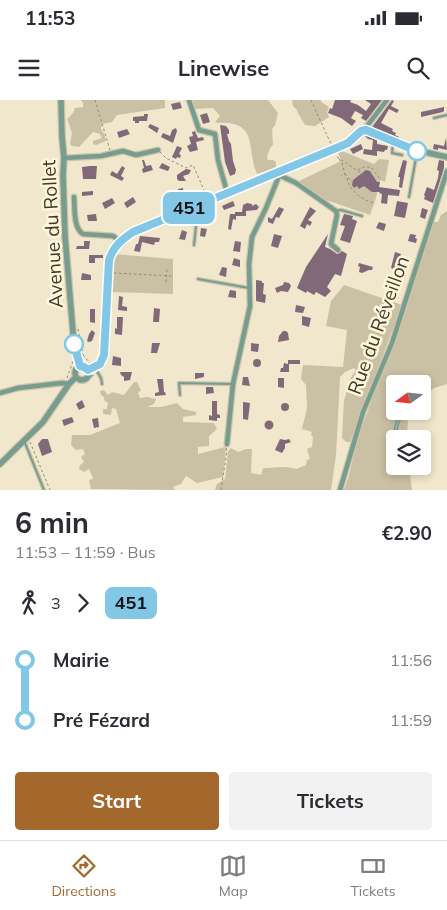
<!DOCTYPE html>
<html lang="en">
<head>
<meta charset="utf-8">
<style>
	body { margin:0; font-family:Mulish,sans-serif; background:#f2f2f3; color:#2b2b33; height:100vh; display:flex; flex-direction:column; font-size:19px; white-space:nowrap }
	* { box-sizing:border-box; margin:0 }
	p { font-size:16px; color:#7c7c81 }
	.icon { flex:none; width:28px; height:28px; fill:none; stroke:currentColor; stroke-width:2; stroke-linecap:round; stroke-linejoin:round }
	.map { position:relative; height:390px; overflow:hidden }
	.panel { display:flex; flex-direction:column; background:#fff; flex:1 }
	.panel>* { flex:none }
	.badge { padding:0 10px; border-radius:8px; font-size:18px; line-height:32px }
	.needle { width:32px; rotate:255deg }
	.fabs { position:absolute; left:386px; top:275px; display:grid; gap:10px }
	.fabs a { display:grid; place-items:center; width:45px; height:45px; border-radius:5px; background:#fff; box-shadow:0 2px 8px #0003; font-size:25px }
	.map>.badge { position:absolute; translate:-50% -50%; box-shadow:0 0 0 2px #fff }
	.legs { display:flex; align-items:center; gap:8px; height:55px; padding:0 15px; font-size:16px }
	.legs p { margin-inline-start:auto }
	.headline { display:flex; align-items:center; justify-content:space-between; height:85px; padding:0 15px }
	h1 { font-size:28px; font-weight:700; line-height:38px }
	.button { display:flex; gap:10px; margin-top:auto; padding:10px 15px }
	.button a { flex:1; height:58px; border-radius:5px; background:#a5682c; color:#fff; font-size:20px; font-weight:700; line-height:58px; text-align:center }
	.button a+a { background:#f2f2f3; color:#2b2b33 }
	ul { padding:0 15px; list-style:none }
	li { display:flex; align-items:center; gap:18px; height:60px; font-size:19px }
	li i { display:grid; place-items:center; width:8px; height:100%; margin:0 6px; background:currentColor }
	li i::after { content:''; width:12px; height:12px; margin:-6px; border:4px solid; border-radius:50%; background:#fff }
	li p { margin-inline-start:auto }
	li:first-child i { background:linear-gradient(#0000 50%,currentColor 0) }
	li:last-child i { background:linear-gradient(currentColor 50%,#0000 0) }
	.status { display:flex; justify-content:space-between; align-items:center; height:35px; padding:0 25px; background:#fff; direction:ltr }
	.status svg { height:14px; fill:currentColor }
	header { display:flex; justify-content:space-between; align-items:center; height:65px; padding:0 15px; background:#fff; font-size:22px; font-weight:700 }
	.dock { display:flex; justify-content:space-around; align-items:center; height:70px; border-top:1px solid #e1e1e2; background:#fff; font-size:14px; color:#7c7c81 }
	.dock a { display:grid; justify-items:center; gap:2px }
	.dock .current { color:#a5682c }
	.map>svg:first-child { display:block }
</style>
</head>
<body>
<div class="status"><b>11:53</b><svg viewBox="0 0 49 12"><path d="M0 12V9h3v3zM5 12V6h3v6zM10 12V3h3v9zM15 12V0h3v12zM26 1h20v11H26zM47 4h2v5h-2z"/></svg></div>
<header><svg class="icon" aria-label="menu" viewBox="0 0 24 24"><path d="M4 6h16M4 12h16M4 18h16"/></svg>Linewise<svg class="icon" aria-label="search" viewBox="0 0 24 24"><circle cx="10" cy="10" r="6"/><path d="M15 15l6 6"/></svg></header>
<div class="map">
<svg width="447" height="390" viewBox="0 0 447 390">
	<rect width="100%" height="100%" fill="#f1e7cc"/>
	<!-- green -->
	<path fill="#cac0a4" d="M81 0H165V8L117 15 112 22 102 24 101 29 104 34 106 41 96 45 93 44V41L102 38 100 34 93 32 79 47 72 46 70 44 72 33 67 19 73 13 75 8 83 7V3Z
		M193 0H268L278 13 275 25 272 29 273 45 270 48 267 57 268 60H273L276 62V68L257 74C246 48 259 20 217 23L215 22 220 16 213 8 195 9Z
		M292 0H321V2L329 7 327 12 329 17 315 26 305 25 298 13 297 10 293 6Z
		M337 49 374 64 379 59 389 60 385 82 380 80 376 98 370 115 323 99 299 81 341 61Z
		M447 111V284L434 288 423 297 422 284H395V311H411L408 317 407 339H395V366H409L412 390H344L349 375 358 337 397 232 433 122H438L441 115Z
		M114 154 173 159V194L112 192Z
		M344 185 402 205 350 342H346L342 338 344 300 346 295 347 284 356 270 354 268 345 272 340 277 336 355 331 390H215L217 384 225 379 228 351 231 348 238 352 246 349H252L251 373 261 375 263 368C275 368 285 365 296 369L306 365 307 360 310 359 307 349 312 347 313 337 311 335 312 332 302 329 307 308 306 285 301 279 303 265 343 267 347 230 326 226 331 201Z
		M134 282H137L141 290 138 293 140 298 147 297 156 299 154 304 147 307H161L177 303 183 309 196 312V315L183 317V322L214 323 217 329 209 336V346L198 347V354L225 347 226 350 223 377 197 383 186 376 181 384 173 387 175 390 91 389 89 381 93 378 89 369 84 372 79 369 80 365 84 362 81 357 85 354 83 349 76 350 71 345 72 335H90L120 323 116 309 112 308 111 315 103 314V309H107L108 303 104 300V297L101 295 100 291 104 290 108 295 112 292 124 295Z"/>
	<!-- water -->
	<path fill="#90babb" stroke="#779390" d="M401 311H405L398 325 396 339H395V360C394 344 391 325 401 311Z"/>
	<!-- building -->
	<path fill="#816979" d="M335 0H351L350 2 358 5 366 11 371 4 365 0H382L366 21 361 18 363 15 355 11 351 18 356 21 352 26 341 18 328 13 330 8 332 9Z
		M392 0 394 1 391 6 399 10 397 13 389 9 381 23 393 29 392 31 396 33 395 35 399 37V39L372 27Z
		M180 2 182 8 173 10 171 4Z
		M444 7V11L443 12 421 17V12Z
		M207 13 210 22 203 24 200 15Z
		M144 14H148L147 21H139V23H135V21H133V17L144 16Z
		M150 24 159 28 157 33 148 27Z
		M220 25 226 26 229 30V34H227L229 41 231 44 233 61 236 70 235 74 230 76 225 62Z
		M176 28 177 31 173 43 161 37 163 33 170 36 172 30Z
		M127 29 130 34 119 38 117 32Z
		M195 31 198 38 203 37 204 40 196 42 198 50 190 52 187 46 191 44 189 37 193 36 192 32Z
		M364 35 377 40V44L388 46 387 50H385L384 52 377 51V56L363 54 364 49 372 50 373 40 368 39Z
		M446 38 447 50 438 48V50L433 49 434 44 444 46Z
		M361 44 363 49 353 54 350 49Z
		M177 46 182 48 179 54 181 55 180 58 177 57 176 59 172 57Z
		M142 60H144L146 66 151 65 153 70 143 73 142 69 144 68Z
		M403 60 407 61 402 88 399 87 400 77H398Z
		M439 60 444 61V68L433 103 424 99 425 96 424 95 427 87 434 90 438 78 439 71 437 70Z
		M162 63 170 67 168 71 159 68Z
		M90 66H97L96 79H83L82 67Z
		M122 66 125 68 121 76 124 78 122 81 110 75 112 71 117 74Z
		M186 69 191 70 189 74 183 76 186 81H179L177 79V75Z
		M366 70 370 71 377 82H380L379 87 400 90 399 96 388 95 387 104 381 103 382 94 379 93 380 92H372L364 86 359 89 357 86 354 88 352 85 353 80Z
		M183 88 185 101H181L178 89Z
		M93 91V95L82 96V92Z
		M171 96 173 101 169 103 168 106 163 104 166 98Z
		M133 97 136 102 127 108 124 103Z
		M112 98 115 103 105 109 102 103Z
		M233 101 235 106 224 110 222 106Z
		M397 101 408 103 405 118 394 116Z
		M247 103 252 104V106L256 104 259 107 257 110 246 111V116H236V120L233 119 231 130 228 129 230 114H235V112H242L243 105Z
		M279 107 284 109 279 118 276 117 273 124 268 122V117L272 119Z
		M310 107 316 111 308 120 312 122 310 126 307 124 305 129 300 126Z
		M422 108 428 110 425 119 420 117Z
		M96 114 97 121H88L87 115Z
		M344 114 353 116 352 119 357 121 350 143 340 140 345 126 340 125Z
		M188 117 190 123 183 126 181 120Z
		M379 122 386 124 384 131 376 128Z
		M201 128 207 129 205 137 200 136Z
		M182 130 187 132 185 140 179 139Z
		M274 134 282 136 278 148 271 146Z
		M328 134 325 147 330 149 337 154 342 151 347 154 341 176 335 174 327 187 331 191 325 197 316 192 314 195 307 191 306 193 297 188 306 167Z
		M410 134 416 135 415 138 417 139 416 143 408 141Z
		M140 136 160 138 159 142H155L154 145 142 142 140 152 134 151 136 144H138Z
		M84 141H90L89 149H76L77 146H84Z
		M235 141 241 142 240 152 233 151Z
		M395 152 401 154 396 170 391 168Z
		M89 155H103V158H95V163H89Z
		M234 158 240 160V167L232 165Z
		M359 163 373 167 372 170H369L362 173 359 172 360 167 358 166Z
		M222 167 227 168 226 177 219 175Z
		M82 173 91 175V180H81Z
		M392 177 399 178 396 187 389 184Z
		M256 180 262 181V183H264L263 194 266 195 265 203 256 201Z
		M284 182 289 183 291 186 288 192 281 191 277 193 275 188 283 185Z
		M230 190 236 191V198L228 197Z
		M119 196 123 197 122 206 127 207V211L118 210Z
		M296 205 305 207 303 213 295 212Z
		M154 208 160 209 159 222H153Z
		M90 209H95V223L90 222Z
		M302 216 311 218 309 227 302 225Z
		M117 217H123L122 235 115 234V228L117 229Z
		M92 230 95 233 92 241 89 242 87 241 89 234Z
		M283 231H286L288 233 289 240 278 242 279 236Z
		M152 243H160L157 253H151Z
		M251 243 259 244 258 252 251 251Z
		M113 256 121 258V266L112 265Z
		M253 263a4 4 0 1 1 8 0a4 4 0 1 1-8 0Z
		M288 260H300V264H289V272H280L281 268H283L284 263 288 264Z
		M120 272H132L130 280 124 281V277L121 275Z
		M195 273H204V277L195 279Z
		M243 277H248L250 286 242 285Z
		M278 278H284V288L278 287Z
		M157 279H163L164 292H165L166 295 155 296V293L159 292Z
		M206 287H213L214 293 206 294Z
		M82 300 85 307 79 310 76 304Z
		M212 301H217V314L220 315V318H217V321L209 320V315L212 316Z
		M243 302 250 303 248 320 243 319Z
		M281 307a4 4 0 1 1 8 0a4 4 0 1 1-8 0Z
		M72 317 74 322 64 326 62 320Z
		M98 318 99 327 94 328 92 319Z
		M264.5 325a4.5 4.5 0 1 1 9 0a4.5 4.5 0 1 1-9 0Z
		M42 339H48L52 352 42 356 38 344Z
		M280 339 285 340 289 339 291 342 285 344V348L282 353 275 350Z"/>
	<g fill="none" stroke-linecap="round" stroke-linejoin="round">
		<defs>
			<path id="service" d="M434 18 447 15
				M393 44 392 53 402 55
				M409 97 417 52
				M336 111 341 110 362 116
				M194 145 198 107
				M198 179 249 188
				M95 268 101 278 102 284
				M180 295 179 283 233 284
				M25 343 44 390"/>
			<path id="minor" d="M189 0 199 30 215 34 218 60 227 92
				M366 30 367 26 387 0
				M64 58 101 56 123 51 136 55 158 50
				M279 75 296 83 336 111 337 115 331 144 338 150
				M74 97C75 108 73 128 83 134L113 136 120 141
				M0 293 18 288 62 283 69 284
				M227 344 233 284 250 206 249 164 252 137 266 108 281 71
				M340 390 363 312 392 243 447 71"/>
			<path id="tertiary" d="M61 0 62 37 64 58 63 75 65 136 74 245 80 266
				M75 273a7 7 0 1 1 14 0a7 7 0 1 1-14 0Z
				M88 270 100 264 104 255 109 160C113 147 121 140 133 132L334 49 348 43 361 31 366 30 411 49 447 57
				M0 364 43 322 69 284 76 277"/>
		</defs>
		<!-- service casing -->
		<use href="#service" stroke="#cdc4ac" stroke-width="4.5"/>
		<!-- minor casing -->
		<use href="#minor" stroke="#cdc4ac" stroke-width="7"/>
		<!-- tertiary casing -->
		<use href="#tertiary" stroke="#cdc4ac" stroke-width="8"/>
		<!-- path -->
		<path stroke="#918a77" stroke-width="1" stroke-dasharray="2.5 2.5" stroke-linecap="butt" d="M95 0 110 50
			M311 0 331 44
			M160 52 166 58 186 68 193 65 207 97
			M337 57 364 75
			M339 59 342 63 345 74 341 76
			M358 70 364 67H371L381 80
			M345 74 352 82
			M347 78C348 89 363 101 374 103
			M114 173 172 176
			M166 182 167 168
			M78 229 83 255
			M83 255 90 263
			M67 278 73 261
			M78 282 85 281 94 275 93 272
			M30 342 50 390
			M221 390 227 351 226 347"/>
		<!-- service -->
		<use href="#service" stroke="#769d8e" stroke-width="2"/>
		<!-- minor -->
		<use href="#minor" stroke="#769d8e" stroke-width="4.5"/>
		<!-- tertiary -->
		<use href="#tertiary" stroke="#769d8e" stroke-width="5.5"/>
	</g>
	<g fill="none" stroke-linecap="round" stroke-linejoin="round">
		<defs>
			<path id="line-1" d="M74 244 80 266 84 267 88 270 100 264 104 255 109 160C113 147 121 140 133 132L334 49 348 43 361 31 366 30 417 51"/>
		</defs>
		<!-- line-1 casing -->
		<use href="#line-1" stroke="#fff" stroke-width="11"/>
		<!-- line-1 -->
		<use href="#line-1" stroke="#82c8e6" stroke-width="8"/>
	</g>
	<!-- markers -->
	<g fill="#fff" stroke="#82c8e6" stroke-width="2.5">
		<circle cx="417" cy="51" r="9"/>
		<circle cx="74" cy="244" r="9"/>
	</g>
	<g text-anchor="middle" stroke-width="5" stroke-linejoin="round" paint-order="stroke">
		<!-- street labels -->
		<g font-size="19" fill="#3c382d" stroke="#fff5d9">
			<text transform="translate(52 134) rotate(-93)" y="7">Avenue du Rollet</text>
			<text transform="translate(378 225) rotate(-70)" y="7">Rue du Réveillon</text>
		</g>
	</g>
</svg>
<div class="fabs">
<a><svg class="needle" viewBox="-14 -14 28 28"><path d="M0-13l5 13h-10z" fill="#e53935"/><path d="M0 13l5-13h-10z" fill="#7c7c81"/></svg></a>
<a><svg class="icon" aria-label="layers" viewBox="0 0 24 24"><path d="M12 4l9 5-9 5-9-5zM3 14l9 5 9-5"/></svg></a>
</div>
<b class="badge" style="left:189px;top:108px;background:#82c8e6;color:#111">451</b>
</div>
<section class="panel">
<div class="headline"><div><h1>6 min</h1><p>11:53 – 11:59 · Bus</p></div><b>€2.90</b></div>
<div class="legs"><svg class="icon" aria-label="walk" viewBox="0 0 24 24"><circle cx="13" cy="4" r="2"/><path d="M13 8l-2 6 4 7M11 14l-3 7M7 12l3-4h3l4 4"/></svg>3<svg class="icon" aria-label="forward" viewBox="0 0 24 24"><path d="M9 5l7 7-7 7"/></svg><b class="badge" style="background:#82c8e6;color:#111">451</b></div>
<ul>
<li><i style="color:#82c8e6"></i><b>Mairie</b><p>11:56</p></li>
<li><i style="color:#82c8e6"></i><b>Pré Fézard</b><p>11:59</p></li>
</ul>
<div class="button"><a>Start</a><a>Tickets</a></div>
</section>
<nav class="dock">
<a class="current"><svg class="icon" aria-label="directions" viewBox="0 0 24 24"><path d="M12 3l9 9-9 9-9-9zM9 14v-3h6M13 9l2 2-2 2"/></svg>Directions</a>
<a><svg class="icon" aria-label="map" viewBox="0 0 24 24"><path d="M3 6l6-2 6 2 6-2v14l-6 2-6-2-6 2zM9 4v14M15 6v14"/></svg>Map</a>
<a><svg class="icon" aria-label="tickets" viewBox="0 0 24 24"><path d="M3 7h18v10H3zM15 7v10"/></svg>Tickets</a>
</nav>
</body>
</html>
